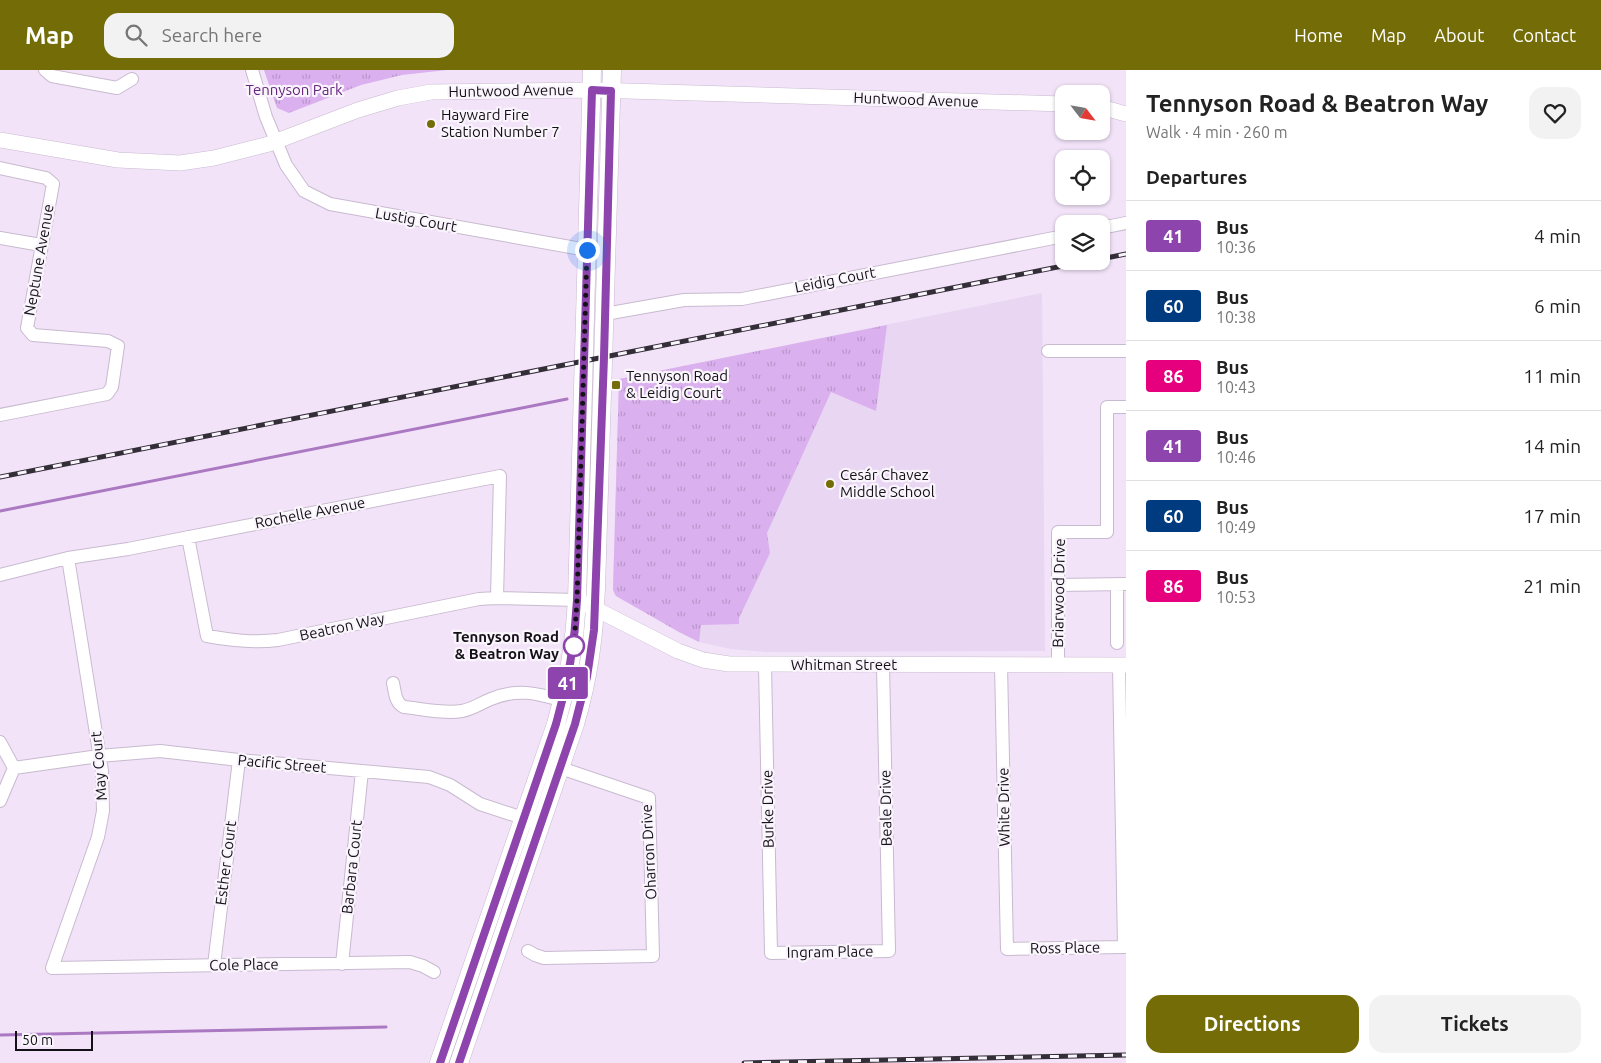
<!DOCTYPE html>
<html lang="en">
<head>
<meta charset="utf-8">
<style>
	body { margin:0; font-family:Ubuntu,sans-serif; background:#f2f2f2; color:#222; height:100vh; display:flex; flex-direction:column; font-size:19px; white-space:nowrap }
	* { box-sizing:border-box; margin:0 }
	p { font-size:16px; color:#767676 }
	.icon { flex:none; width:28px; height:28px; fill:none; stroke:currentColor; stroke-width:2; stroke-linecap:round; stroke-linejoin:round }
	.map { position:relative; flex:1; overflow:hidden }
	.details { display:flex; flex-direction:column; background:#fff; width:475px }
	.details>* { flex:none }
	.badge { padding:0 10px; border-radius:4px; font-size:18px; line-height:32px }
	.needle { width:32px; rotate:121deg }
	.buttons { position:absolute; left:1055px; top:15px; display:grid; gap:10px }
	.buttons a { display:grid; place-items:center; width:55px; height:55px; border-radius:10px; background:#fff; box-shadow:0 1px 4px #0004; font-size:25px }
	.scale { position:absolute; left:15px; bottom:12px; width:78px; box-sizing:border-box; padding-left:5px; border:2px solid #141017; border-top:0; font-size:14px; line-height:18px; white-space:nowrap; color:#141017; -webkit-text-stroke:4px #faf4fd; paint-order:stroke }
	.you { position:absolute; width:25px; height:25px; margin:-12px; border:4px solid #fff; border-radius:50%; background:#1a73e8; box-shadow:0 0 0 8px #1a73e833 }
	.map>.badge { position:absolute; translate:-50% -50%; box-shadow:0 0 0 2px #fff }
	h2 { padding:0 20px; font-size:19px; line-height:45px }
	.round { display:grid; place-items:center; flex:none; width:52px; height:52px; border-radius:15px; background:#f2f2f2 }
	.headline { display:flex; align-items:center; justify-content:space-between; height:85px; padding:0 20px }
	h1 { font-size:24px; font-weight:700; line-height:38px }
	.cta { display:flex; gap:10px; margin-top:auto; padding:10px 20px }
	.cta a { flex:1; height:58px; border-radius:15px; background:#736c07; color:#fff; font-size:20px; font-weight:700; line-height:58px; text-align:center }
	.cta a+a { background:#f2f2f2; color:#222 }
	ul { padding:0; list-style:none }
	li { display:flex; align-items:center; gap:15px; height:70px; padding:0 20px; border-top:1px solid #e0e0e0 }
	li div { flex:1 }
	li b { display:block; font-size:19px }
	li em { font-style:normal }
	li .badge { min-width:55px; font-weight:700; text-align:center }
	header { display:flex; align-items:center; gap:30px; box-sizing:border-box; height:70px; padding:0 25px; background:#736c07; color:#fff }
	header strong { font-size:24px }
	nav { display:flex; gap:28px; margin-inline-start:auto; font-size:18px }
	.search { width:350px; height:45px; background:#f2f2f2; display:flex; align-items:center; gap:12px; box-sizing:border-box; padding:0 18px; border-radius:15px; color:#767676; font-size:19px }
	main { display:flex; flex:1; min-height:0 }
	.map>svg:first-child { display:block }
</style>
</head>
<body>
<header>
<strong>Map</strong>
<div class="search"><svg class="icon" aria-label="search" viewBox="0 0 24 24"><circle cx="10" cy="10" r="6"/><path d="M15 15l6 6"/></svg>Search here</div>
<nav><a>Home</a><a>Map</a><a>About</a><a>Contact</a></nav>
</header>
<main>
<div class="map">
<svg width="1126" height="993" viewBox="0 0 1126 993">
	<defs>
		<pattern id="grass-tufts" width="24" height="20" patternUnits="userSpaceOnUse" patternTransform="scale(1.25)"><rect width="24" height="20" fill="#dab0ee"/><path d="M3 7l-1-3M5 7V3M7 7l1-3M15 17l-1-3M17 17v-4M19 17l1-3" fill="none" stroke="#ba96cb"/></pattern>
	</defs>
	<rect width="100%" height="100%" fill="#f2e3f9"/>
	<!-- built -->
	<path fill="#e9d6f2" d="M1042 223 1045 581 766 582 730 579 699 572 679 562 616 526 613 520 619 309Z"/>
	<!-- grass -->
	<path fill="url(#grass-tufts)" d="M264 0H447L402 5 361 15 289 43 277 38Z
		M887 255 876 341 831 322 767 463 770 483 739 548V554L701 555 699 572 679 562 616 526 613 520 619 309Z"/>
	<g fill="none" stroke-linecap="round" stroke-linejoin="round">
		<!-- stream -->
		<path stroke="#ab78c2" stroke-width="3" d="M0 441 567 329
			M0 965 386 957"/>
		<defs>
			<path id="minor" d="M45 0 52 6 117 18 132 9
				M252 0 266 47 286 95 304 121 330 134 587 180
				M0 98 46 108 53 114 27 258 33 265 108 271 118 276 112 317 107 324 0 345
				M1101 158 1126 153
				M0 168 41 175
				M605 244 684 230 742 229 1064 166
				M1048 281H1126
				M188 467 207 566C231 570 253 573 278 570L479 529 497 528 577 530
				M68 488 102 701 103 741 98 767 52 898 410 892 423 896 434 902
				M0 505 68 488 128 479 500 406 497 528
				M1117 514V573
				M1058 515 1126 514
				M1001 595 1007 879 1124 877 1119 595
				M1058 595V462H1107V337H1126
				M765 596 771 883 889 881 883 595
				M393 613C395 622 395 633 404 637 423 639 444 644 462 641 473 639 481 633 491 629 517 618 537 623 563 631
				M0 672 14 698
				M14 698 99 686 160 681 239 690 429 707 450 715 480 734 541 754
				M0 731 14 698
				M528 881 535 885 544 888 653 886 649 728 543 692
				M342 894 362 701
				M214 895 239 690"/>
			<path id="tertiary" d="M1101 37 1126 44
				M0 70 118 90 180 93 214 88 269 74 358 40 398 28 431 22 592 20 1064 34
				M586 534 678 581 703 590 729 594 1126 595"/>
			<path id="secondary" d="M439 993 556 654C568 613 575 573 577 530L592 0
				M459 993 575 654C589 606 594 568 596 518L612 0"/>
		</defs>
		<!-- minor casing -->
		<use href="#minor" stroke="#c8bacf" stroke-width="14"/>
		<!-- tertiary casing -->
		<use href="#tertiary" stroke="#c8bacf" stroke-width="16"/>
		<!-- secondary casing -->
		<use href="#secondary" stroke="#c8bacf" stroke-width="19"/>
		<!-- minor -->
		<use href="#minor" stroke="#fff" stroke-width="12"/>
		<!-- tertiary -->
		<use href="#tertiary" stroke="#fff" stroke-width="15"/>
		<!-- secondary -->
		<use href="#secondary" stroke="#fff" stroke-width="18"/>
		<defs>
			<path id="rail" d="M1101 189 1126 184
				M0 407 1088 191
				M744 993 1126 985"/>
		</defs>
		<!-- rail casing -->
		<use href="#rail" stroke="#332e37" stroke-width="5"/>
		<!-- rail -->
		<use href="#rail" stroke="#faf4fd" stroke-width="3" stroke-dasharray="9" stroke-linecap="butt"/>
	</g>
	<g fill="none" stroke-linecap="round" stroke-linejoin="round">
		<defs>
			<path id="line" d="M440 993 556 654C568 613 575 573 577 530L592 20 611 21 604 287 594 560 587 607 575 654 459 993"/>
		</defs>
		<!-- line casing -->
		<use href="#line" stroke="#fff" stroke-width="11"/>
		<!-- line -->
		<use href="#line" stroke="#8e44ad" stroke-width="8"/>
		<!-- walk -->
		<path stroke="#141017" stroke-width="5" stroke-dasharray="0 9" d="M574 576 577 530 587 180"/>
	</g>
	<!-- markers -->
	<g fill="#736c07" stroke="#faf4fd" stroke-width="2">
		<circle cx="431" cy="54" r="5"/>
		<rect x="611" y="310" width="10" height="10" rx="2.5"/>
		<circle cx="830" cy="414" r="5"/>
	</g>
	<circle fill="#fff" stroke="#8e44ad" stroke-width="2.5" cx="574" cy="576" r="10"/>
	<g text-anchor="middle" stroke-width="4.5" stroke-linejoin="round" paint-order="stroke">
		<!-- park labels -->
		<g font-size="15" fill="#65267e" stroke="#faf4fd">
			<text x="294" y="25">Tennyson Park</text>
		</g>
		<!-- street labels -->
		<g font-size="15" fill="#141017" stroke="#faf4fd">
			<text transform="translate(511 21) rotate(-1)" y="5">Huntwood Avenue</text>
			<text transform="translate(916 30) rotate(2)" y="5">Huntwood Avenue</text>
			<text transform="translate(416 150) rotate(10)" y="5">Lustig Court</text>
			<text transform="translate(39 190) rotate(-80)" y="5">Neptune Avenue</text>
			<text transform="translate(835 210) rotate(-11)" y="5">Leidig Court</text>
			<text transform="translate(310 443) rotate(-11)" y="5">Rochelle Avenue</text>
			<text transform="translate(1059 523) rotate(-89)" y="5">Briarwood Drive</text>
			<text transform="translate(342 557) rotate(-12)" y="5">Beatron Way</text>
			<text x="844" y="600">Whitman Street</text>
			<text transform="translate(282 694) rotate(5)" y="5">Pacific Street</text>
			<text transform="translate(99 696) rotate(-95)" y="5">May Court</text>
			<text transform="translate(1004 737) rotate(-91)" y="5">White Drive</text>
			<text transform="translate(886 738) rotate(-91)" y="5">Beale Drive</text>
			<text transform="translate(768 739) rotate(-91)" y="5">Burke Drive</text>
			<text transform="translate(649 782) rotate(-93)" y="5">Oharron Drive</text>
			<text transform="translate(226 793) rotate(-83)" y="5">Esther Court</text>
			<text transform="translate(352 797) rotate(-84)" y="5">Barbara Court</text>
			<text transform="translate(1065 878) rotate(-1)" y="5">Ross Place</text>
			<text transform="translate(830 882) rotate(-1)" y="5">Ingram Place</text>
			<text transform="translate(244 895) rotate(-1)" y="5">Cole Place</text>
		</g>
		<!-- poi labels -->
		<g font-size="15" fill="#141017" stroke="#faf4fd" text-anchor="start">
			<text x="441" y="50">Hayward Fire<tspan x="441" dy="17">Station Number 7</tspan></text>
			<text x="626" y="311">Tennyson Road<tspan x="626" dy="17">&amp; Leidig Court</tspan></text>
			<text x="840" y="410">Cesár Chavez<tspan x="840" dy="17">Middle School</tspan></text>
		</g>
		<!-- stop labels -->
		<g font-size="15" font-weight="bold" fill="#141017" stroke="#faf4fd" text-anchor="end">
			<text x="559" y="572">Tennyson Road<tspan x="559" dy="17">&amp; Beatron Way</tspan></text>
		</g>
	</g>
</svg>
<div class="buttons">
<a><svg class="needle" viewBox="-14 -14 28 28"><path d="M0-13l5 13h-10z" fill="#e53935"/><path d="M0 13l5-13h-10z" fill="#767676"/></svg></a>
<a><svg class="icon" aria-label="locate" viewBox="0 0 24 24"><circle cx="12" cy="12" r="6"/><path d="M12 2v4M12 18v4M2 12h4M18 12h4"/></svg></a>
<a><svg class="icon" aria-label="layers" viewBox="0 0 24 24"><path d="M12 4l9 5-9 5-9-5zM3 14l9 5 9-5"/></svg></a>
</div>
<div class="scale">50 m</div>
<div class="you" style="left:587px;top:180px"></div>
<b class="badge" style="left:568px;top:613px;background:#8e44ad;color:#fff">41</b>
</div>
<section class="details">
<div class="headline"><div><h1>Tennyson Road &amp; Beatron Way</h1><p>Walk · 4 min · 260 m</p></div><a class="round"><svg class="icon" aria-label="heart" viewBox="0 0 24 24"><path d="M12 20l-8-8c-3-5 5-10 8-4 3-6 11-1 8 4z"/></svg></a></div>
<h2>Departures</h2>
<ul>
<li><span class="badge" style="background:#8e44ad;color:#fff">41</span><div><b>Bus</b><p>10:36</p></div><em>4 min</em></li>
<li><span class="badge" style="background:#003b80;color:#fff">60</span><div><b>Bus</b><p>10:38</p></div><em>6 min</em></li>
<li><span class="badge" style="background:#e6007e;color:#fff">86</span><div><b>Bus</b><p>10:43</p></div><em>11 min</em></li>
<li><span class="badge" style="background:#8e44ad;color:#fff">41</span><div><b>Bus</b><p>10:46</p></div><em>14 min</em></li>
<li><span class="badge" style="background:#003b80;color:#fff">60</span><div><b>Bus</b><p>10:49</p></div><em>17 min</em></li>
<li><span class="badge" style="background:#e6007e;color:#fff">86</span><div><b>Bus</b><p>10:53</p></div><em>21 min</em></li>
</ul>
<div class="cta"><a>Directions</a><a>Tickets</a></div>
</section>
</main>
</body>
</html>
